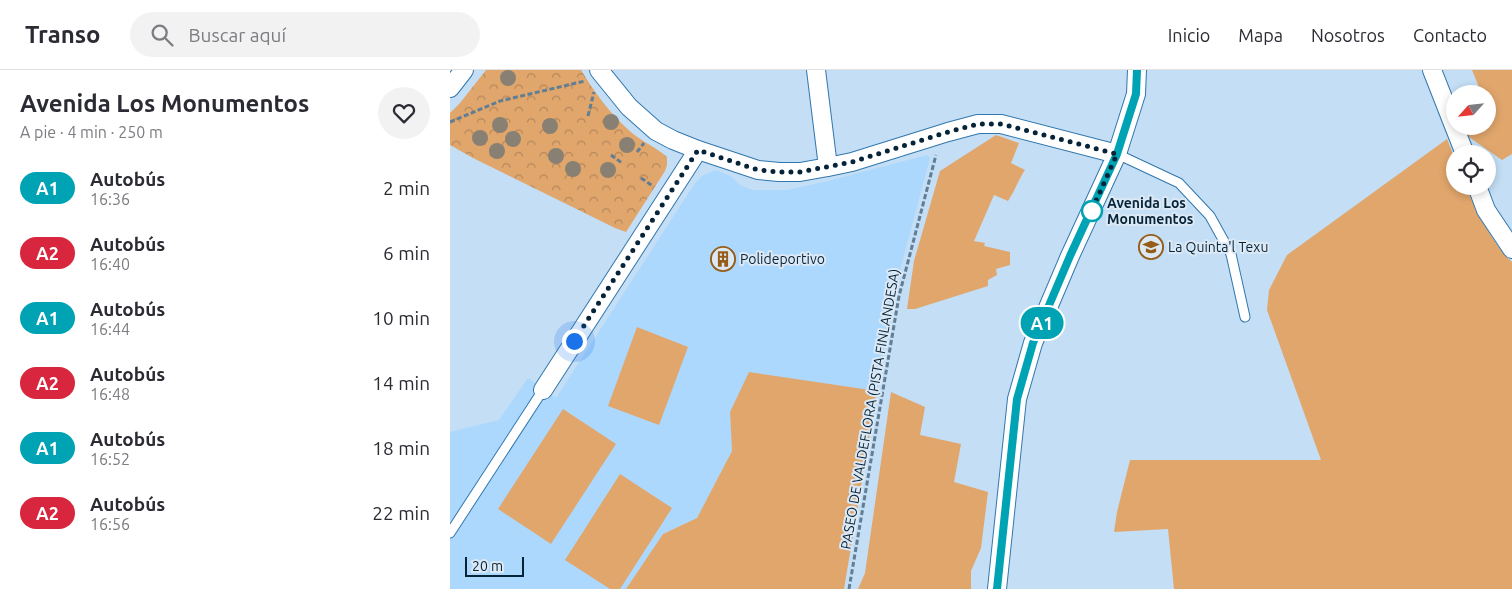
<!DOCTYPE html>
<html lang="es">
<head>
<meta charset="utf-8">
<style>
	body { margin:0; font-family:Ubuntu,sans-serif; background:#f2f2f3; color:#2b2b33; height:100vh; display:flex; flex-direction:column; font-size:19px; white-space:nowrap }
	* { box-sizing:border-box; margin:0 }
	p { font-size:16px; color:#7c7c81 }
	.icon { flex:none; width:28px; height:28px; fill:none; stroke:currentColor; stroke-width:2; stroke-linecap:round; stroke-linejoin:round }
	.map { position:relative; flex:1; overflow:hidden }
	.details { display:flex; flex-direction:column; background:#fff; width:450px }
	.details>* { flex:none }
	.badge { padding:0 10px; border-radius:16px; font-size:18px; line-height:32px }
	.needle { width:32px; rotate:243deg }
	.fabs { position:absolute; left:996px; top:15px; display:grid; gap:10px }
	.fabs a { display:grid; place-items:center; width:50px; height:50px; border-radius:50%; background:#fff; box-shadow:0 2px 8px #0003; font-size:25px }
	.scale { position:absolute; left:15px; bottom:12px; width:59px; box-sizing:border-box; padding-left:5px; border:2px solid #062439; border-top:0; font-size:14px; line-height:18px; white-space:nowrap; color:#062439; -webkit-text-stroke:4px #dce9f5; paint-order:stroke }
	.you { position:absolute; width:25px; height:25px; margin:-12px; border:4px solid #fff; border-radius:50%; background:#1a73e8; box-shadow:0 0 0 8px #1a73e833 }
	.map>.badge { position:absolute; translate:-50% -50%; box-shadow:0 0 0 2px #fff }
	.round { display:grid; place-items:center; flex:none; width:52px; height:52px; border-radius:26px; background:#f2f2f3 }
	.overview { display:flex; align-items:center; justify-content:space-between; height:85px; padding:0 20px }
	h1 { font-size:24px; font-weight:700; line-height:38px }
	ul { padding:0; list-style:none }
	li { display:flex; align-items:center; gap:15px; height:65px; padding:0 20px }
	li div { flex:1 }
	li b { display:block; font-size:19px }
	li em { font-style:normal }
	li .badge { min-width:55px; font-weight:700; text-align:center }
	header { display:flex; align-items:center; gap:30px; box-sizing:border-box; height:70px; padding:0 25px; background:#fff; border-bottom:1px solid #e1e1e2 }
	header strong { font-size:24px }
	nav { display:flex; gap:28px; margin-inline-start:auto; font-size:18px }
	.search { width:350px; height:45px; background:#f2f2f3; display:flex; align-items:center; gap:12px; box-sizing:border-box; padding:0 18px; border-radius:28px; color:#7c7c81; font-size:19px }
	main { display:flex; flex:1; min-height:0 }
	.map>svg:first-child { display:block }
</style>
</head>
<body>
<header>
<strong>Transo</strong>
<div class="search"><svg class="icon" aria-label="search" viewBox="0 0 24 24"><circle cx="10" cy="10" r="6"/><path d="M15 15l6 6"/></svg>Buscar aquí</div>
<nav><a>Inicio</a><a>Mapa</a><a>Nosotros</a><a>Contacto</a></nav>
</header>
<main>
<section class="details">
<div class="overview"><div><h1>Avenida Los Monumentos</h1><p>A pie · 4 min · 250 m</p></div><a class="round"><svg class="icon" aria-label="heart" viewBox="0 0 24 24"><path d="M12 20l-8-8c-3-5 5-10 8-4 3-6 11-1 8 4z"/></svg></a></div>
<ul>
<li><span class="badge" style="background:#00a3b4;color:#fff">A1</span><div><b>Autobús</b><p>16:36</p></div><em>2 min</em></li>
<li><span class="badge" style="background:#d7263d;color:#fff">A2</span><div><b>Autobús</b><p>16:40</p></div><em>6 min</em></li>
<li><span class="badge" style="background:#00a3b4;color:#fff">A1</span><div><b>Autobús</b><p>16:44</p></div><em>10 min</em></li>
<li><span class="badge" style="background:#d7263d;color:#fff">A2</span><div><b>Autobús</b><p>16:48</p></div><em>14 min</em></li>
<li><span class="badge" style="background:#00a3b4;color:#fff">A1</span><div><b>Autobús</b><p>16:52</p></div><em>18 min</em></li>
<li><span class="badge" style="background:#d7263d;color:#fff">A2</span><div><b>Autobús</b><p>16:56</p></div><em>22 min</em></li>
</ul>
</section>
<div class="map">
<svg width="1062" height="519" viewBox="0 0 1062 519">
	<defs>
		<pattern id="park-crowns" width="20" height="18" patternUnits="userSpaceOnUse" patternTransform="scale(1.25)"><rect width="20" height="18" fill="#e1a66c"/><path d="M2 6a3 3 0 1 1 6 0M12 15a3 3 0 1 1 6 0" fill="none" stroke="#b4875a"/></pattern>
	</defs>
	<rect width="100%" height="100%" fill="#c3def5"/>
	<!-- built -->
	<path fill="#acd8fe" d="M477 85 480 88 443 226 427 321 299 303 280 342 282 381 247 448 213 464 176 519H0V362L49 350 78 308 106 328 245 113 252 106 265 100 281 106 290 115 302 120H338L378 111Z"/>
	<!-- green -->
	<path fill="#e1a66c" d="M1022 0H1062V84L1052 90 1019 67 1015 56H1038V24H1028L1031 22Z
		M546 65 569 73 561 93 575 100C568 110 565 121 558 131L544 125 524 171 535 173 534 176 560 182V195L546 199 547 205 538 210V216L465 239H457L464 191 490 101Z
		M997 69 1005 89V116H1016C1026 141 1042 173 1062 192V519H724L718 459 664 462 667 442 680 390H871L817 240 819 220 837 185Z
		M187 257 238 277 209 355 158 336Z
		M299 302 427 321 394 519H176L213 464 247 448 282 381 280 342Z
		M441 322 475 337 470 365 511 374 504 412 538 422 531 478 521 501V519H408L415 503Z
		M113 339 166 374 101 474 48 439Z
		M170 404 222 438 170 519H160L115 490Z"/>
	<!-- park -->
	<path fill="url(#park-crowns)" d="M36 0H131C144 22 162 46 182 63 193 72 207 78 217 87V95L215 101 176 162 165 158 23 88 0 75V43L10 33Z"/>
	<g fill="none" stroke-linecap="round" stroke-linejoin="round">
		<defs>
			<path id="lane" d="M667 84 729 113 760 146 781 184 795 247
				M0 463 93 320"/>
			<path id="street" d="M149 0 179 37 206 61 223 70 248 80 308 100 329 102H350L378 97 402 92 498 62 528 54H551L667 84
				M366 0 378 97
				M982 0 1015 84
				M0 18 14 0
				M1027 116 1036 140 1062 179
				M93 320 248 80
				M547 519 567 329 583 273 620 186 667 84 686 24 687 0"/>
		</defs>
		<!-- lane casing -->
		<use href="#lane" stroke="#3277ac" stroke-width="11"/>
		<!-- street casing -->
		<use href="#street" stroke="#3277ac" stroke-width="20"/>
		<!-- path -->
		<path stroke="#617e94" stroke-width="3" stroke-dasharray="5 2.5" stroke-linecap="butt" d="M138 46 144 22
			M0 52 50 31 135 11
			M187 82 194 73
			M161 85 172 93
			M191 108 203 116
			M399 519 449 226 486 85"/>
		<!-- lane -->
		<use href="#lane" stroke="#fff" stroke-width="9"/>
		<!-- street -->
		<use href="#street" stroke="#fff" stroke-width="18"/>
	</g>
	<!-- trees -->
	<g fill="#888073">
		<circle cx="58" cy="8" r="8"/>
		<circle cx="161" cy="52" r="8"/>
		<circle cx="50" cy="55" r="8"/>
		<circle cx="100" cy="56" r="8"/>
		<circle cx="30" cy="68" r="8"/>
		<circle cx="63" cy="69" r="8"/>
		<circle cx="177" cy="75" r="8"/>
		<circle cx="47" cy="81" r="8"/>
		<circle cx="106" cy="86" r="8"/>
		<circle cx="123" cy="99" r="8"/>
		<circle cx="158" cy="100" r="8"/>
	</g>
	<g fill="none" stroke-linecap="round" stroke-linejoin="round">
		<defs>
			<path id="line" d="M547 519 567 329 583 273 620 186 667 84 686 24 687 0"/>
		</defs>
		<!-- line casing -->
		<use href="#line" stroke="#fff" stroke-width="11"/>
		<!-- line -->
		<use href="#line" stroke="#00a3b4" stroke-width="8"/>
		<!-- walk -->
		<path stroke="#062439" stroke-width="5" stroke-dasharray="0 9" d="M124 271 248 80 308 100 329 102H350L402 92 498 62 528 54H551L667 84 641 142 642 141"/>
	</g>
	<!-- icons -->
	<defs>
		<symbol id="school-ring" viewBox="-11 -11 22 22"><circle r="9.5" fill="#dce9f5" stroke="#955d18" stroke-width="1.5"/><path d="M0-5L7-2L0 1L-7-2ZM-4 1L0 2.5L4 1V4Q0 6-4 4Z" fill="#955d18"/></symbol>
		<symbol id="building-ring" viewBox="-11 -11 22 22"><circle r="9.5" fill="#dce9f5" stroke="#955d18" stroke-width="1.5"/><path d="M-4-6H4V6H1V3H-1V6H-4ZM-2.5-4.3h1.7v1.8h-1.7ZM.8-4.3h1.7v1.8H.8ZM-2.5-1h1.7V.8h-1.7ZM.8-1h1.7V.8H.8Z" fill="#955d18"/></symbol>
	</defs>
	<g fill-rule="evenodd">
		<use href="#school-ring" x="687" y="163" width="28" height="28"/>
		<use href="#building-ring" x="259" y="175" width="28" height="28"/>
	</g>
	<!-- markers -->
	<circle fill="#fff" stroke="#00a3b4" stroke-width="2.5" cx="642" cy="141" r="10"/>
	<g text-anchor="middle" stroke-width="4" stroke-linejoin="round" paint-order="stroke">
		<!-- stop labels -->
		<g font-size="14" font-weight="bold" fill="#062439" stroke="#dce9f5" text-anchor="start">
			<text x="657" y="138">Avenida Los<tspan x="657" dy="16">Monumentos</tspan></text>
		</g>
		<!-- poi labels -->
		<g font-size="14" fill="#062439" stroke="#dce9f5" text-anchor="start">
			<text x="718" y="182">La Quinta'l Texu</text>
			<text x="290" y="194">Polideportivo</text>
		</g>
		<!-- street labels -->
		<g font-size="14" fill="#062439" stroke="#dce9f5">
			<text transform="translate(420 339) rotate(-80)" y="5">PASEO DE VALDEFLORA (PISTA FINLANDESA)</text>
		</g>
	</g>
</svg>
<div class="fabs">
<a><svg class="needle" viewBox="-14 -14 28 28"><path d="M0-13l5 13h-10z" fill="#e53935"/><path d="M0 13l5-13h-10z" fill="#7c7c81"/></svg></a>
<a><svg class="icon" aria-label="locate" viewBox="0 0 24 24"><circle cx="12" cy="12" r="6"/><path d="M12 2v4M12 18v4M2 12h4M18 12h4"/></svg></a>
</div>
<div class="scale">20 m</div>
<div class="you" style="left:124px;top:271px"></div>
<b class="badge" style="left:592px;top:253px;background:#00a3b4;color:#fff">A1</b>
</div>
</main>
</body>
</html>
